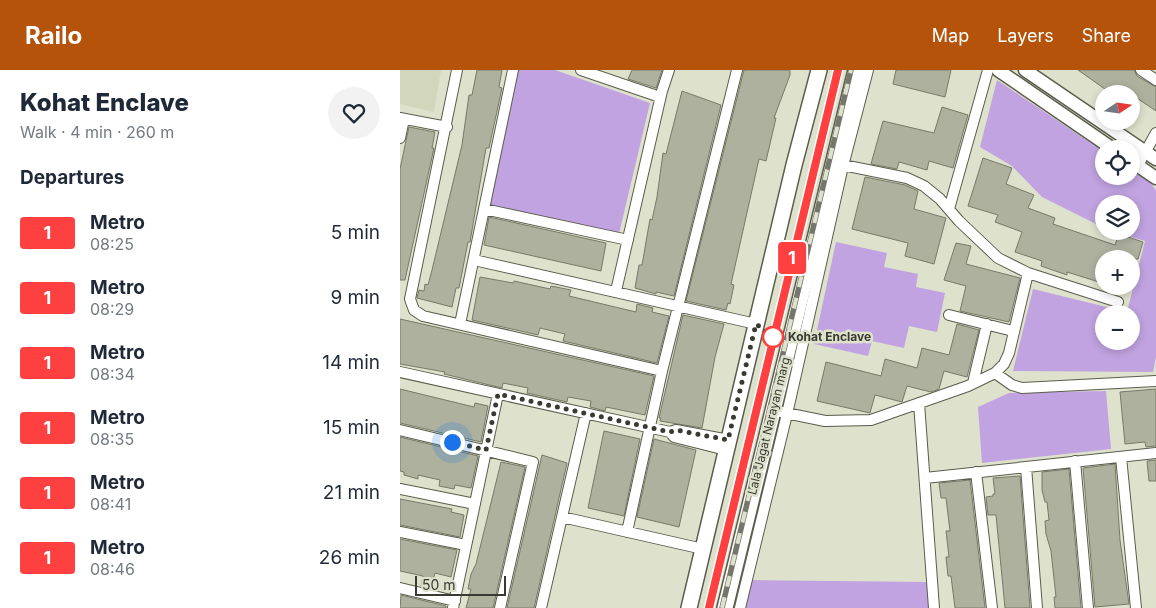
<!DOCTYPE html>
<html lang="en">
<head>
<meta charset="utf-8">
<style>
	body { margin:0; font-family:Inter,sans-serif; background:#f2f2f3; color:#1f2937; height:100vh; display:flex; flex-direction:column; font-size:19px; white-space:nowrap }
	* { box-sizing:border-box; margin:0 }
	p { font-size:16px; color:#747a83 }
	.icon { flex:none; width:28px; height:28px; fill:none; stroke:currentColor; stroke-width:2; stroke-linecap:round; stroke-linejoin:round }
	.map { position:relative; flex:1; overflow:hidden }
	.sheet { display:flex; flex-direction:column; background:#fff; width:400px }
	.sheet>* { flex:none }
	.badge { padding:0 10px; border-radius:4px; font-size:18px; line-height:32px }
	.needle { width:32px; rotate:77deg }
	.controls { position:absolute; left:695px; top:15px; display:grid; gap:10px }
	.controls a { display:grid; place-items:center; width:45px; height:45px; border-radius:50%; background:#fff; box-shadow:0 2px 8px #0003; font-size:25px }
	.scale { position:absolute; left:15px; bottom:12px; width:91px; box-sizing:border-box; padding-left:5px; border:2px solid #393a32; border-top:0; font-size:14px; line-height:18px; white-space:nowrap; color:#393a32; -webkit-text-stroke:4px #dee1cc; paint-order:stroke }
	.you { position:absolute; width:25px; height:25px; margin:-12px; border:4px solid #fff; border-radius:50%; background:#1a73e8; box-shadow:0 0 0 8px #1a73e833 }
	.map>.badge { position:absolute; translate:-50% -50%; box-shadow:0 0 0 2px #fff }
	h2 { padding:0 20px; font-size:19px; line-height:45px }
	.round { display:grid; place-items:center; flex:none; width:52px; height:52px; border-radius:26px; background:#f2f2f3 }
	.headline { display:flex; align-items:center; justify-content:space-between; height:85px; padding:0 20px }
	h1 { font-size:24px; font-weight:800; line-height:38px }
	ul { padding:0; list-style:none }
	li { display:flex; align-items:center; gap:15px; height:65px; padding:0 20px }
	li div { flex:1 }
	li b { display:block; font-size:19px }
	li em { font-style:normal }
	li .badge { min-width:55px; font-weight:700; text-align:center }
	header { display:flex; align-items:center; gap:30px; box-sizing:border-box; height:70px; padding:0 25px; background:#b45309; color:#fff }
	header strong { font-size:24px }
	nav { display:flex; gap:28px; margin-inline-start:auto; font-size:18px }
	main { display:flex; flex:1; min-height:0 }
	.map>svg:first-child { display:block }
</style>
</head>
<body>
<header>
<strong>Railo</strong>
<nav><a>Map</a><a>Layers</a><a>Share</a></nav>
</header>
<main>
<section class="sheet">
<div class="headline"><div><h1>Kohat Enclave</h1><p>Walk · 4 min · 260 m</p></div><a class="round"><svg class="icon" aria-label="heart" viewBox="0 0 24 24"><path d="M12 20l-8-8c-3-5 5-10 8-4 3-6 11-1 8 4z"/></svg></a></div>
<h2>Departures</h2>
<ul>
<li><span class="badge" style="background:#ff4040;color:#fff">1</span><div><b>Metro</b><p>08:25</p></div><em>5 min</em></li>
<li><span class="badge" style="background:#ff4040;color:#fff">1</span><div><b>Metro</b><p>08:29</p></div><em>9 min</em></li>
<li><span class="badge" style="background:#ff4040;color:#fff">1</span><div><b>Metro</b><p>08:34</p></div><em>14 min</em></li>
<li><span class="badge" style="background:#ff4040;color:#fff">1</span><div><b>Metro</b><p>08:35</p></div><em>15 min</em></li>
<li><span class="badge" style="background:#ff4040;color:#fff">1</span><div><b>Metro</b><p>08:41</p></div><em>21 min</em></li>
<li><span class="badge" style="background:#ff4040;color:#fff">1</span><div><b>Metro</b><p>08:46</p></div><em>26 min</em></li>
</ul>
</section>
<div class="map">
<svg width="756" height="538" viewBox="0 0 756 538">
	<rect width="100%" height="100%" fill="#dee1cc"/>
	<!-- built -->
	<path fill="#d2d6bb" d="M0 0H41L34 42 0 34Z"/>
	<!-- green -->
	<path fill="#c0a3e0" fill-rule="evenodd" d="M113 0H155L250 33 217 172 83 142Z
		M597 10 704 82V106H731V100L751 113 756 121V287L753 302 613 301 633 219 727 242 745 171 710 161H731V134H704V158L642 127 612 96 580 77ZM704 244H731V271H704Z
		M436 172 487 183 484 197 518 204 516 217 545 223 537 262 509 256 504 278 472 271 468 286 414 274Z
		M706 321 711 379 582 393 578 337 609 323Z
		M351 510 527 512 529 538H344Z"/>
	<!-- building -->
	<path fill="#aeb19e" stroke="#777a67" d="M77 0H102L99 17 102 18 89 78H86L70 172H68L59 218H56L52 237 17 228 19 220 24 221 25 214 28 215 32 200 62 75 69 25H72Z
		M232 0H262L256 18 228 9Z
		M344 0H390V5L374 48H376L366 91 359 89 331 214 334 215 330 234 328 233 326 240 286 231Z
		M496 0H551L545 27 493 14Z
		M678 0H734L737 6 756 17V41L731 24H712Z
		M282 21 321 35 274 226 256 222V224L235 218 239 195H242L250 149 252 150 257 127 263 83 266 84Z
		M542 37 568 45 553 98 529 91 527 100 499 92 497 99 471 94 483 51 534 63Z
		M9 57 35 62 32 78H34L5 210H0V99Z
		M583 88 612 98 606 114 634 125 628 138 655 148 653 154 715 175 719 164 743 172 738 189H704V198L699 212 667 202V205L641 196 642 191 615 182 622 162 595 152 598 145 568 136Z
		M465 107 505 115 518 121 514 139 546 148 534 194 505 186 508 173 452 159Z
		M89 147 206 173 201 201 84 175Z
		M556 173 571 176 566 194 620 208 609 252 560 241 566 216 544 210Z
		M80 207 113 213 114 211 150 219 151 216 171 220 169 226 236 242 237 234 253 238 252 242 269 246 257 293 163 271 165 264 140 258 138 265 72 250Z
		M283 245 324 254 315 287 302 358 260 351 261 348H259Z
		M0 249 254 306 245 345 206 337 205 341 190 337 191 331 168 327 167 332 127 323 128 318 103 313 102 318 44 304 45 302 0 294Z
		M557 254 579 260 567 307 544 301 539 319 531 322 507 316 502 332 475 325 470 343 417 331 426 292 481 306 485 289 517 298 522 278 549 285Z
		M0 319 74 337 75 333 88 336 81 372 0 353Z
		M756 319V376L746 377 745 372 725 374 720 322Z
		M204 361 240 369 224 446 188 438Z
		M0 367 78 386 71 418 55 415 54 419 39 416 40 410 18 405V409L4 405V402L0 401Z
		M254 369 296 380 279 457 237 447Z
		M142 385 167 393 134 538H107Z
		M756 390V411H749L747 391Z
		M101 392 125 397 93 538H66L71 519H68L71 504 76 494Z
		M715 394 720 470 729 534 695 537 683 398Z
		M669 399 681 538H655L654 527H656L651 481 646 464 645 451 649 450 647 432H645L642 420V402Z
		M620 406 630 538H605L596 445H588L586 427 593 426V424H595L593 408Z
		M570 410 585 538H555L551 506H548L546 487H549L546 461H550L546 428H541L539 413Z
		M0 429 52 439 51 442 64 445 60 467 0 455Z
		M0 469 57 480 51 507 35 503 31 518 21 516 23 506 0 501Z
		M1 525 46 536V538H0Z"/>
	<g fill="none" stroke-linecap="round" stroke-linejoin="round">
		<defs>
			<path id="minor" d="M57 0 10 229 14 240 23 246 262 301
				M113 0 84 139 228 170
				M181 0 260 27
				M741 0 756 10
				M0 48 47 57
				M0 68 4 49
				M438 94 507 108 524 116 540 129 559 151 598 188 628 203 718 232
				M738 95 756 63
				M549 139 588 0
				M74 190 356 254
				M216 221 262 21 269 0
				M549 245 613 261
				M60 254 84 139
				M0 302 270 362 276 360 329 370
				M595 303 612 315 622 318 756 311
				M573 313 587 254
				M519 333 534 538
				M381 342 425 351 471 350 568 316 595 303 604 294 609 283 628 203
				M0 360 133 392 100 538
				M270 362 274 367 326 380
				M721 387 736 538
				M675 391 688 538
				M626 397 637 538
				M576 402 592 538
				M525 408 756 383
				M0 419 75 434
				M162 447 303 479
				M0 462 66 475
				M227 462 262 301 337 0
				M0 518 55 531
				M53 538 98 324
				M141 538 186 343
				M340 538 387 344 443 96 468 0"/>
			<path id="tertiary" d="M598 0 713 79
				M625 0 756 89
				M731 91 756 108"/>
			<path id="secondary" d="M289 538 394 95 419 0
				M325 538 456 0"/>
		</defs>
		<!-- minor casing -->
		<use href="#minor" stroke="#5a5d4b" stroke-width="12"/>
		<!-- tertiary casing -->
		<use href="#tertiary" stroke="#5a5d4b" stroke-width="15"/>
		<!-- secondary casing -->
		<use href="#secondary" stroke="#5a5d4b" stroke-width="18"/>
		<!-- minor -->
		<use href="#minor" stroke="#fff" stroke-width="10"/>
		<!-- tertiary -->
		<use href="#tertiary" stroke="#fff" stroke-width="12"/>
		<!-- secondary -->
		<use href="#secondary" stroke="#fff" stroke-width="15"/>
		<defs>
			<path id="rail" d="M309 538 438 0
				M322 538 451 0"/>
		</defs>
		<!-- rail casing -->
		<use href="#rail" stroke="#76776b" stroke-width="5.5"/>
		<!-- rail -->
		<use href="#rail" stroke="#dee1cc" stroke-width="4" stroke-dasharray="11" stroke-linecap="butt"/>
	</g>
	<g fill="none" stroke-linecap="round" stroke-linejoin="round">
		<defs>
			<path id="line" d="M309 538 438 0"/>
		</defs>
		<!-- line casing -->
		<use href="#line" stroke="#fff" stroke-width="11"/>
		<!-- line -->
		<use href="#line" stroke="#ff4040" stroke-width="8"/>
		<!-- walk -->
		<path stroke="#393a32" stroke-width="5" stroke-dasharray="0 9" d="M52 372 86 380 98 324 270 362 276 360 328 370 356 254 373 267"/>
	</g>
	<!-- markers -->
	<circle fill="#fff" stroke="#ff4040" stroke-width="2.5" cx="373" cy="267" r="10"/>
	<g text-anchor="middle" stroke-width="5" stroke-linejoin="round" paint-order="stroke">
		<!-- stop labels -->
		<g font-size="12" font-weight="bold" fill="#393a32" stroke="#dee1cc" text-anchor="start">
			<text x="388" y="271">Kohat Enclave</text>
		</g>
		<!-- street labels -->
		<g font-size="12" fill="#393a32" stroke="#dee1cc">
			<text transform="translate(369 356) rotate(-76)" y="4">Lala Jagat Narayan marg</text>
		</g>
	</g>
</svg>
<div class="controls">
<a><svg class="needle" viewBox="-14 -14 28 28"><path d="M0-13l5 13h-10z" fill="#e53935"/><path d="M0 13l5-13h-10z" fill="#747a83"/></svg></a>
<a><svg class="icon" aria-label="locate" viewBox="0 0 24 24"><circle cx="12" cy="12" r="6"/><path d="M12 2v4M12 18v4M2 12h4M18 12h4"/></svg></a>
<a><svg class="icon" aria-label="layers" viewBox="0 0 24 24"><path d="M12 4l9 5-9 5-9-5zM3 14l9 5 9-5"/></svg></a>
<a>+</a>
<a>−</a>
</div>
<div class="scale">50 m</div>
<div class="you" style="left:52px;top:372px"></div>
<b class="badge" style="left:392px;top:188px;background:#ff4040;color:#fff">1</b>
</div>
</main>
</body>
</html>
